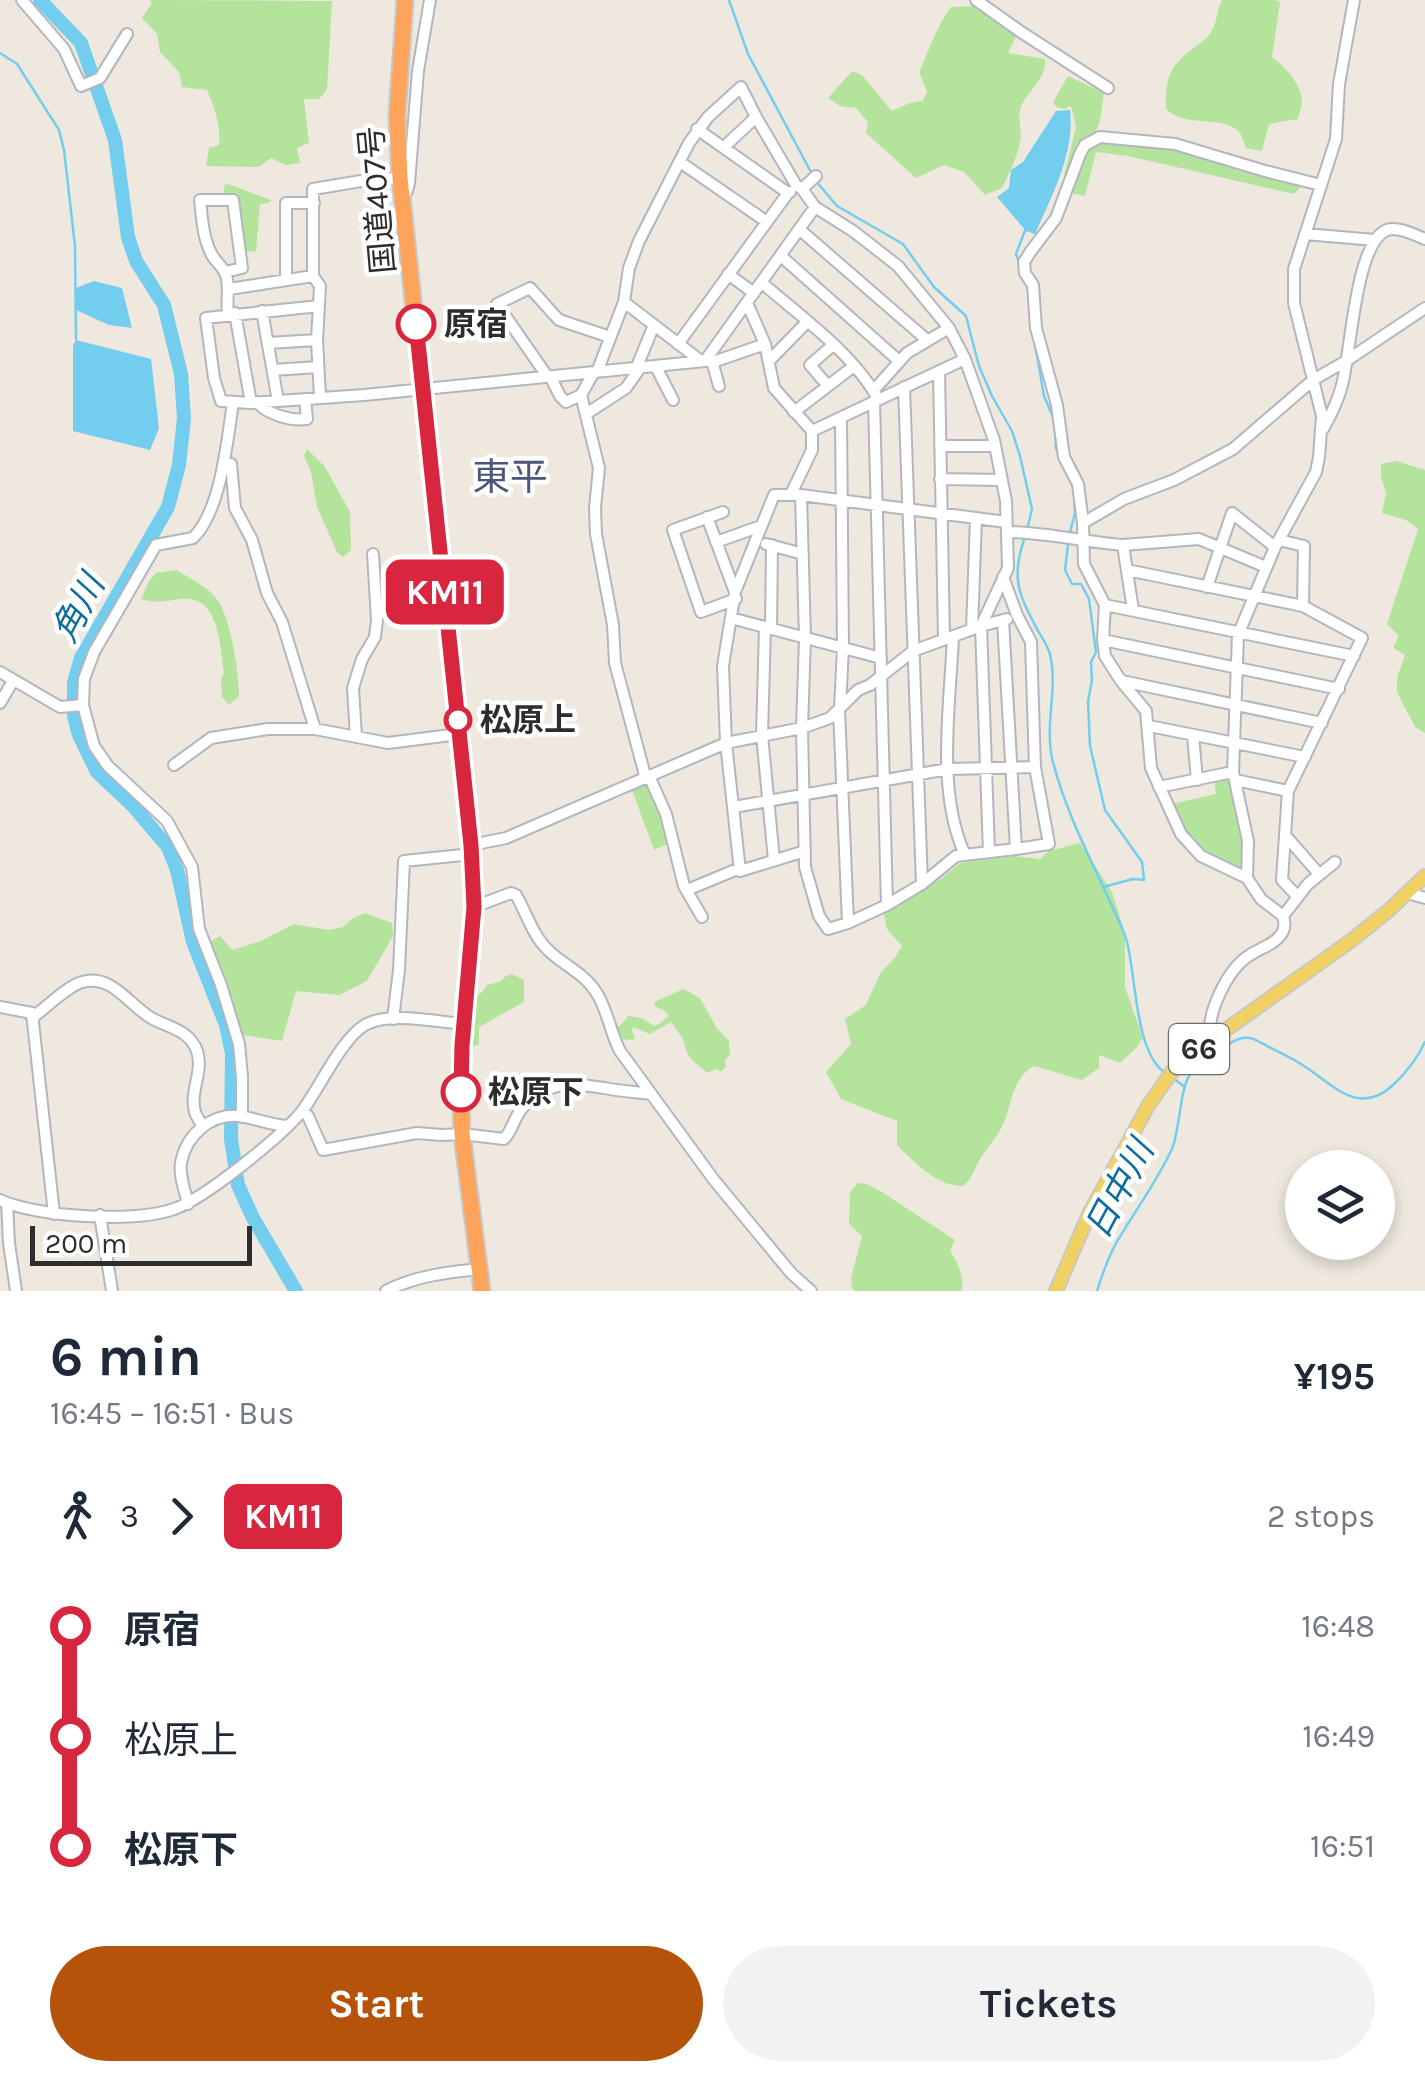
<!DOCTYPE html>
<html lang="en">
<head>
<meta charset="utf-8">
<style>
	body { margin:0; font-family:Karla,"Noto Sans JP",sans-serif; background:#f2f2f3; color:#1f2937; height:100vh; display:flex; flex-direction:column; font-size:38px; white-space:nowrap }
	* { box-sizing:border-box; margin:0 }
	p { font-size:32px; color:#747a83 }
	.icon { flex:none; width:55px; height:55px; fill:none; stroke:currentColor; stroke-width:2; stroke-linecap:round; stroke-linejoin:round }
	.map { position:relative; height:1291px; overflow:hidden }
	.side { display:flex; flex-direction:column; background:#fff; flex:1 }
	.side>* { flex:none }
	.badge { padding:0 20px; border-radius:15px; font-size:35px; line-height:65px }
	.controls { position:absolute; left:1285px; top:1150px; display:grid; gap:20px }
	.controls a { display:grid; place-items:center; width:110px; height:110px; border-radius:50%; background:#fff; box-shadow:0 5px 15px #0003; font-size:50px }
	.scale { position:absolute; left:30px; bottom:25px; width:222px; box-sizing:border-box; padding-left:10px; border:5px solid #2d2d2d; border-top:0; font-size:28px; line-height:35px; white-space:nowrap; color:#2d2d2d; -webkit-text-stroke:8px #fff; paint-order:stroke }
	.map>.badge { position:absolute; translate:-50% -50%; box-shadow:0 0 0 5px #fff }
	.legs { display:flex; align-items:center; gap:15px; height:110px; padding:0 50px; font-size:32px }
	.legs p { margin-inline-start:auto }
	.headline { display:flex; align-items:center; justify-content:space-between; height:170px; padding:0 50px }
	h1 { font-size:55px; font-weight:700; line-height:75px }
	.button { display:flex; gap:20px; margin-top:auto; padding:20px 50px }
	.button a { flex:1; height:115px; border-radius:60px; background:#b45309; color:#fff; font-size:40px; font-weight:700; line-height:115px; text-align:center }
	.button a+a { background:#f2f2f3; color:#1f2937 }
	ul { padding:0 50px; list-style:none }
	li { display:flex; align-items:center; gap:35px; height:110px; font-size:38px }
	li i { display:grid; place-items:center; width:15px; height:100%; margin:0 12px; background:currentColor }
	li i::after { content:''; width:25px; height:25px; margin:-12px; border:8px solid; border-radius:50%; background:#fff }
	li p { margin-inline-start:auto }
	li:first-child i { background:linear-gradient(#0000 50%,currentColor 0) }
	li:last-child i { background:linear-gradient(currentColor 50%,#0000 0) }
	.map>svg:first-child { display:block }
</style>
</head>
<body>
<div class="map">
<svg width="1425" height="1291" viewBox="0 0 1425 1291">
	<rect width="100%" height="100%" fill="#eee8df"/>
	<!-- green -->
	<path fill="#b4e49c" d="M150 0 332 1 327 90 319 99H304L309 143 297 148 300 163 286 165 271 158 259 167 206 166 209 148 219 145C221 127 215 107 207 90L182 87 179 72 160 52 157 34 142 18 152 3Z
		M1222 0H1275L1280 2 1272 57C1285 67 1301 83 1302 101 1302 107 1299 113 1298 119L1269 124 1262 151 1246 148C1245 145 1241 133 1239 132 1223 114 1185 129 1166 109 1165 78 1169 66 1195 47 1201 42 1209 38 1212 30 1217 22 1217 10 1222 0Z
		M981 6 1016 37 1008 53 1045 59C1047 76 1032 88 1023 102 1015 116 1023 128 1020 142 1017 158 1009 174 1002 188L985 195 964 172 944 165 916 178 866 133 868 122 856 108 840 106 828 98 852 71 862 75 892 111 910 103 923 101 927 91 919 72C930 49 936 27 951 7Z
		M1068 76 1104 93 1100 121 1095 134 1110 142 1181 150 1217 159 1236 170 1301 186 1294 194 1128 156 1096 152 1085 196 1075 194 1062 184 1076 127 1071 106 1065 109 1056 107 1053 102Z
		M225 183 271 200 269 203 260 204 256 251 244 252 235 198 223 196Z
		M307 449 325 467 350 512 351 550 343 557 337 552 317 507 311 472 304 456Z
		M1396 461 1425 470V733L1415 727C1411 717 1397 696 1397 689 1395 678 1402 665 1405 655L1393 648 1399 636 1387 624 1418 529 1406 520 1382 513 1386 493 1381 477V464Z
		M176 570C191 579 211 588 220 604 231 624 239 672 239 696L229 705 222 697 221 680 224 672C220 645 219 594 181 599 163 601 159 604 141 599L149 581 156 573Z
		M1231 777 1245 838 1243 872 1199 849 1185 834 1172 804 1216 794 1214 779Z
		M647 782 670 843 654 850 632 790Z
		M1080 843 1112 892 1125 933V987L1143 1038 1137 1047 1120 1063 1099 1055V1068L1082 1080 1034 1066C1014 1076 1012 1101 1005 1120 1000 1133 992 1142 984 1153 975 1164 975 1176 963 1186 936 1186 916 1163 897 1145V1121L841 1099 826 1072 851 1044 845 1019 866 1005 880 974 896 956 902 946 887 929 884 914 942 878 960 863 1014 856 1040 859 1049 851Z
		M365 913 392 923 393 936 367 981 339 995 296 991 282 1041 242 1035 211 941 220 936 232 950 261 941 294 924 329 930 343 927 353 918Z
		M512 974 524 980V1002L479 1027V1044L470 1048C467 1038 470 1024 476 1015 470 994 479 999 487 985L499 982 506 976Z
		M683 989 700 998 716 1027 729 1041 730 1054 725 1060 726 1067 721 1071 716 1069 707 1073 692 1060 687 1053 683 1039 671 1022 650 1034 633 1027 632 1031 635 1037 633 1040 620 1039 615 1031C619 1024 625 1023 628 1016L642 1018 654 1026 659 1024 669 1016 664 1010 654 1006 655 1002Z
		M858 1183 867 1184 882 1192 955 1240 950 1251C958 1262 965 1278 961 1291H855L852 1288 851 1278 862 1236 849 1224 850 1192Z"/>
	<!-- water -->
	<path fill="#73cdef" d="M1070 110C1075 153 1052 195 1035 234L1026 231 997 197 1009 188 1011 170 1023 162 1056 111Z
		M94 281 122 288 132 328 109 325 76 310V288Z
		M76 340 151 359 159 428 150 450 73 431V345Z"/>
	<g fill="none" stroke-linecap="round" stroke-linejoin="round">
		<!-- stream -->
		<path stroke="#73cdef" stroke-width="2.5" d="M729 0 748 54 812 174
			M0 53 17 64 59 130 64 150 75 246 76 339
			M816 181 837 206 903 244 934 287 966 316 979 366 992 396 1012 431 1020 456 1032 509 1027 530
			M1019 262 1016 254 1026 228
			M1034 338 1044 396 1053 417
			M1055 429 1056 448 1067 474
			M1069 536 1075 513 1074 490
			M1025 537C1010 578 1019 595 1038 631 1043 639 1050 649 1051 659 1057 691 1045 725 1052 758 1063 804 1086 850 1106 893 1113 909 1122 925 1127 942 1136 976 1135 1051 1164 1072
			M1068 544 1065 570 1072 584H1081L1089 599 1096 652 1091 662 1092 680 1088 702 1090 746 1105 810 1142 862 1144 880 1133 879 1103 887
			M1174 1079 1185 1087
			M1097 1291C1103 1272 1110 1251 1121 1235 1138 1207 1158 1179 1172 1149 1180 1130 1180 1087 1190 1075 1198 1065 1227 1043 1239 1039 1250 1035 1258 1041 1267 1046 1279 1052 1290 1057 1301 1064 1332 1083 1358 1118 1393 1085 1407 1072 1417 1059 1425 1042"/>
		<!-- river -->
		<path stroke="#73cdef" stroke-width="14" d="M40 0 81 43 115 140 128 237 136 261 164 305 181 374 184 418 179 465 168 507 81 658 74 683V716L79 735 97 772 133 806 168 847 177 870 193 942 226 1025 232 1053 231 1139 238 1185 253 1218 296 1291"/>
		<defs>
			<path id="minor" d="M22 0 64 49 81 86 100 78 127 34
				M976 0 1021 32 1108 88
				M697 129 788 193 790 192
				M724 147 756 117
				M680 162 767 222
				M802 189 816 176
				M403 197 407 191 409 183 418 71 430 0
				M799 229 927 340
				M1305 234 1375 240
				M781 256 899 361
				M225 272 242 268 233 200H200C202 218 203 239 212 255 216 262 223 267 226 275 230 287 226 301 228 314
				M728 274 754 293
				M286 280V203H314
				M761 282C800 316 854 354 878 399
				M229 289 313 276
				M624 302 701 361
				M747 303 765 344 774 388 812 431V450L791 494
				M319 306 206 318 214 378 221 401 251 403 364 395 705 361 815 207
				M262 311 278 401
				M235 313 251 403
				M268 343 317 340
				M678 344 788 193
				M705 361H716L765 344
				M712 361 719 386
				M769 361 807 322
				M656 367 673 400
				M636 369 654 325
				M273 370 318 367
				M939 371 944 639
				M594 372 581 395 599 468 595 508 596 534 613 625 615 663 646 779
				M547 376 497 304 530 288 559 320 610 337
				M550 376 560 396 566 402 581 395
				M828 386 810 365 833 345
				M904 387 922 884
				M874 390 907 353 949 328
				M320 397 317 340 320 286 313 276V189L367 180 400 178
				M874 401 887 905
				M257 402C268 415 291 421 307 419L305 399
				M233 403C227 441 221 511 193 538L156 545 94 652 84 679 83 705 94 746 108 766 167 821 192 867 199 929 221 985 239 1044 242 1077V1117
				M794 412 854 366
				M586 414 626 388 640 368
				M1323 429C1331 415 1338 401 1342 385 1351 354 1355 242 1387 230 1398 226 1415 235 1425 239
				M812 431 965 359
				M940 446H995
				M231 464 235 508 252 540 267 593 282 622 315 729
				M940 479 1002 480
				M801 495 805 638 802 728 805 867 819 916 828 929 848 923 887 905 922 884 956 856 1016 849 1003 620
				M723 512 673 530 701 612 736 599
				M707 517 735 592
				M1083 523 1124 499 1174 480 1233 449 1313 380 1346 361 1425 308
				M1007 532C1046 532 1084 542 1123 545L1133 610
				M1279 540 1304 546 1303 606
				M716 542 761 526
				M766 544 803 554
				M1123 545 1199 539 1266 567
				M1127 570 1303 606 1362 638 1288 791 1282 880 1297 896
				M1003 577 1017 615 1031 642 1035 767 1049 844 1016 849
				M1207 587 1232 513 1275 547
				M1105 605 1084 564 1083 523 1078 484 1064 457 1057 405 1036 328 1033 285 1025 273 1024 262 1031 251 1056 218 1080 154 1085 145 1100 137 1175 144 1265 171 1321 185
				M731 618 881 658
				M765 628 762 735 774 860
				M771 629 772 545
				M972 629 976 518
				M953 637C950 707 936 791 965 855
				M1103 640 1339 689
				M0 672 60 707 83 705
				M1122 681 1322 723
				M0 703 13 681
				M840 708 843 648 841 419
				M839 709 848 923
				M1149 726 1305 757
				M1193 735 1197 780
				M356 737 353 688 362 659 375 637 377 620 373 554
				M174 765 211 738 268 729H315L388 743 459 734
				M649 776 666 814 684 886 702 917
				M1235 780 1288 791
				M1159 787 1233 772
				M734 807 948 769 1035 767
				M1285 835 1319 874
				M471 845 506 838 726 743 802 728 830 718 858 690 870 685 913 651 981 626 1008 568 1006 501 994 440 965 359 949 328 898 266 853 231 815 207 802 189 796 185 756 117 741 87 708 117 689 143 639 241 629 268 624 302 597 372
				M805 851 740 871 726 743 723 666 735 592 774 495H801L1006 522
				M989 852 981 626 1007 619
				M1247 878 1248 841 1233 772 1238 635 1275 547 1316 472 1319 457 1322 416 1294 303V269L1336 139 1339 84 1354 0
				M687 890 740 868
				M1408 893 1425 898
				M474 907 511 893 516 895C526 912 533 936 548 950 563 965 584 973 596 992 607 1008 610 1032 620 1051L714 1180 791 1273 811 1291
				M1283 916 1261 899 1247 878 1201 856 1181 834 1151 768 1146 711 1121 681 1105 656 1103 640 1105 605 1354 656
				M0 1007 32 1013 54 1214
				M32 1018C47 1007 66 987 82 982 114 973 132 1010 155 1020 171 1028 190 1031 197 1051 204 1072 189 1091 195 1112 196 1116 200 1121 202 1125
				M393 1019 399 970 404 861 472 854
				M1210 1041C1206 1014 1227 969 1250 955 1260 948 1277 944 1283 931 1286 925 1284 922 1283 916L1308 884 1335 862
				M302 1111 308 1116 323 1150 417 1133 441 1135 462 1134 504 1139C513 1130 514 1116 524 1106 550 1080 570 1083 604 1088 619 1091 635 1092 651 1094
				M0 1200C37 1217 136 1223 174 1209 204 1199 282 1136 302 1111 319 1089 342 1038 365 1025 389 1011 436 1022 463 1024
				M7 1203 9 1243 16 1291
				M188 1204C185 1191 179 1176 181 1163 186 1135 211 1113 239 1116 255 1118 270 1125 287 1126
				M100 1215 112 1291
				M386 1291C415 1276 448 1272 480 1269"/>
			<path id="major" d="M1056 1291 1089 1214 1148 1106 1171 1073 1210 1041 1352 940 1388 911 1425 876"/>
			<path id="highway" d="M405 0 397 116 400 178 471 845 474 907 460 1068 462 1134 482 1291"/>
		</defs>
		<!-- minor casing -->
		<use href="#minor" stroke="#b3b5c0" stroke-width="14"/>
		<!-- major casing -->
		<use href="#major" stroke="#c8c8c8" stroke-width="16"/>
		<!-- highway casing -->
		<use href="#highway" stroke="#c8c8c8" stroke-width="19"/>
		<!-- minor -->
		<use href="#minor" stroke="#fff" stroke-width="10"/>
		<!-- major -->
		<use href="#major" stroke="#f1d161" stroke-width="12"/>
		<!-- highway -->
		<use href="#highway" stroke="#fea35a" stroke-width="15"/>
	</g>
	<g fill="none" stroke-linecap="round" stroke-linejoin="round">
		<defs>
			<path id="line-1" d="M416 324 471 845 474 907 462 1046 461 1092"/>
		</defs>
		<!-- line-1 casing -->
		<use href="#line-1" stroke="#fff" stroke-width="22"/>
		<!-- line-1 -->
		<use href="#line-1" stroke="#d7263d" stroke-width="15"/>
	</g>
	<!-- markers -->
	<g fill="#fff" stroke="#d7263d" stroke-width="5">
		<circle cx="416" cy="324" r="18"/>
		<circle cx="458" cy="720" r="12"/>
		<circle cx="461" cy="1092" r="18"/>
	</g>
	<g text-anchor="middle" stroke-width="9" stroke-linejoin="round" paint-order="stroke">
		<!-- shield labels -->
		<rect fill="#fff" stroke="#6c6c6c" stroke-width="2.5" x="1169" y="1024" width="60" height="50" rx="8"/>
		<g font-size="30" font-weight="bold" fill="#2d2d2d">
			<text x="1199" y="1059">66</text>
		</g>
		<!-- street labels -->
		<g font-size="32" fill="#2d2d2d" stroke="#fff">
			<text transform="translate(377 200) rotate(-95)" y="11">国道407号</text>
		</g>
		<!-- stop labels -->
		<g font-size="32" font-weight="bold" fill="#2d2d2d" stroke="#fff" text-anchor="start">
			<text x="444" y="335">原宿</text>
			<text x="480" y="731">松原上</text>
			<text x="488" y="1103">松原下</text>
		</g>
		<!-- water labels -->
		<g font-size="35" font-style="italic" fill="#0e6ca0" stroke="#fff">
			<text transform="translate(78 608) rotate(-62)" y="12">角川</text>
			<text transform="translate(1119 1189) rotate(-62)" y="12">日中川</text>
		</g>
		<!-- quarter labels -->
		<g font-size="38" fill="#4c557e" stroke="#fff">
			<text x="510" y="490">東平</text>
		</g>
	</g>
</svg>
<div class="controls">
<a><svg class="icon" aria-label="layers" viewBox="0 0 24 24"><path d="M12 4l9 5-9 5-9-5zM3 14l9 5 9-5"/></svg></a>
</div>
<div class="scale">200 m</div>
<b class="badge" style="left:445px;top:592px;background:#d7263d;color:#fff">KM11</b>
</div>
<section class="side">
<div class="headline"><div><h1>6 min</h1><p>16:45 – 16:51 · Bus</p></div><b>¥195</b></div>
<div class="legs"><svg class="icon" aria-label="walk" viewBox="0 0 24 24"><circle cx="13" cy="4" r="2"/><path d="M13 8l-2 6 4 7M11 14l-3 7M7 12l3-4h3l4 4"/></svg>3<svg class="icon" aria-label="forward" viewBox="0 0 24 24"><path d="M9 5l7 7-7 7"/></svg><b class="badge" style="background:#d7263d;color:#fff">KM11</b><p>2 stops</p></div>
<ul>
<li><i style="color:#d7263d"></i><b>原宿</b><p>16:48</p></li>
<li><i style="color:#d7263d"></i><span>松原上</span><p>16:49</p></li>
<li><i style="color:#d7263d"></i><b>松原下</b><p>16:51</p></li>
</ul>
<div class="button"><a>Start</a><a>Tickets</a></div>
</section>
</body>
</html>
